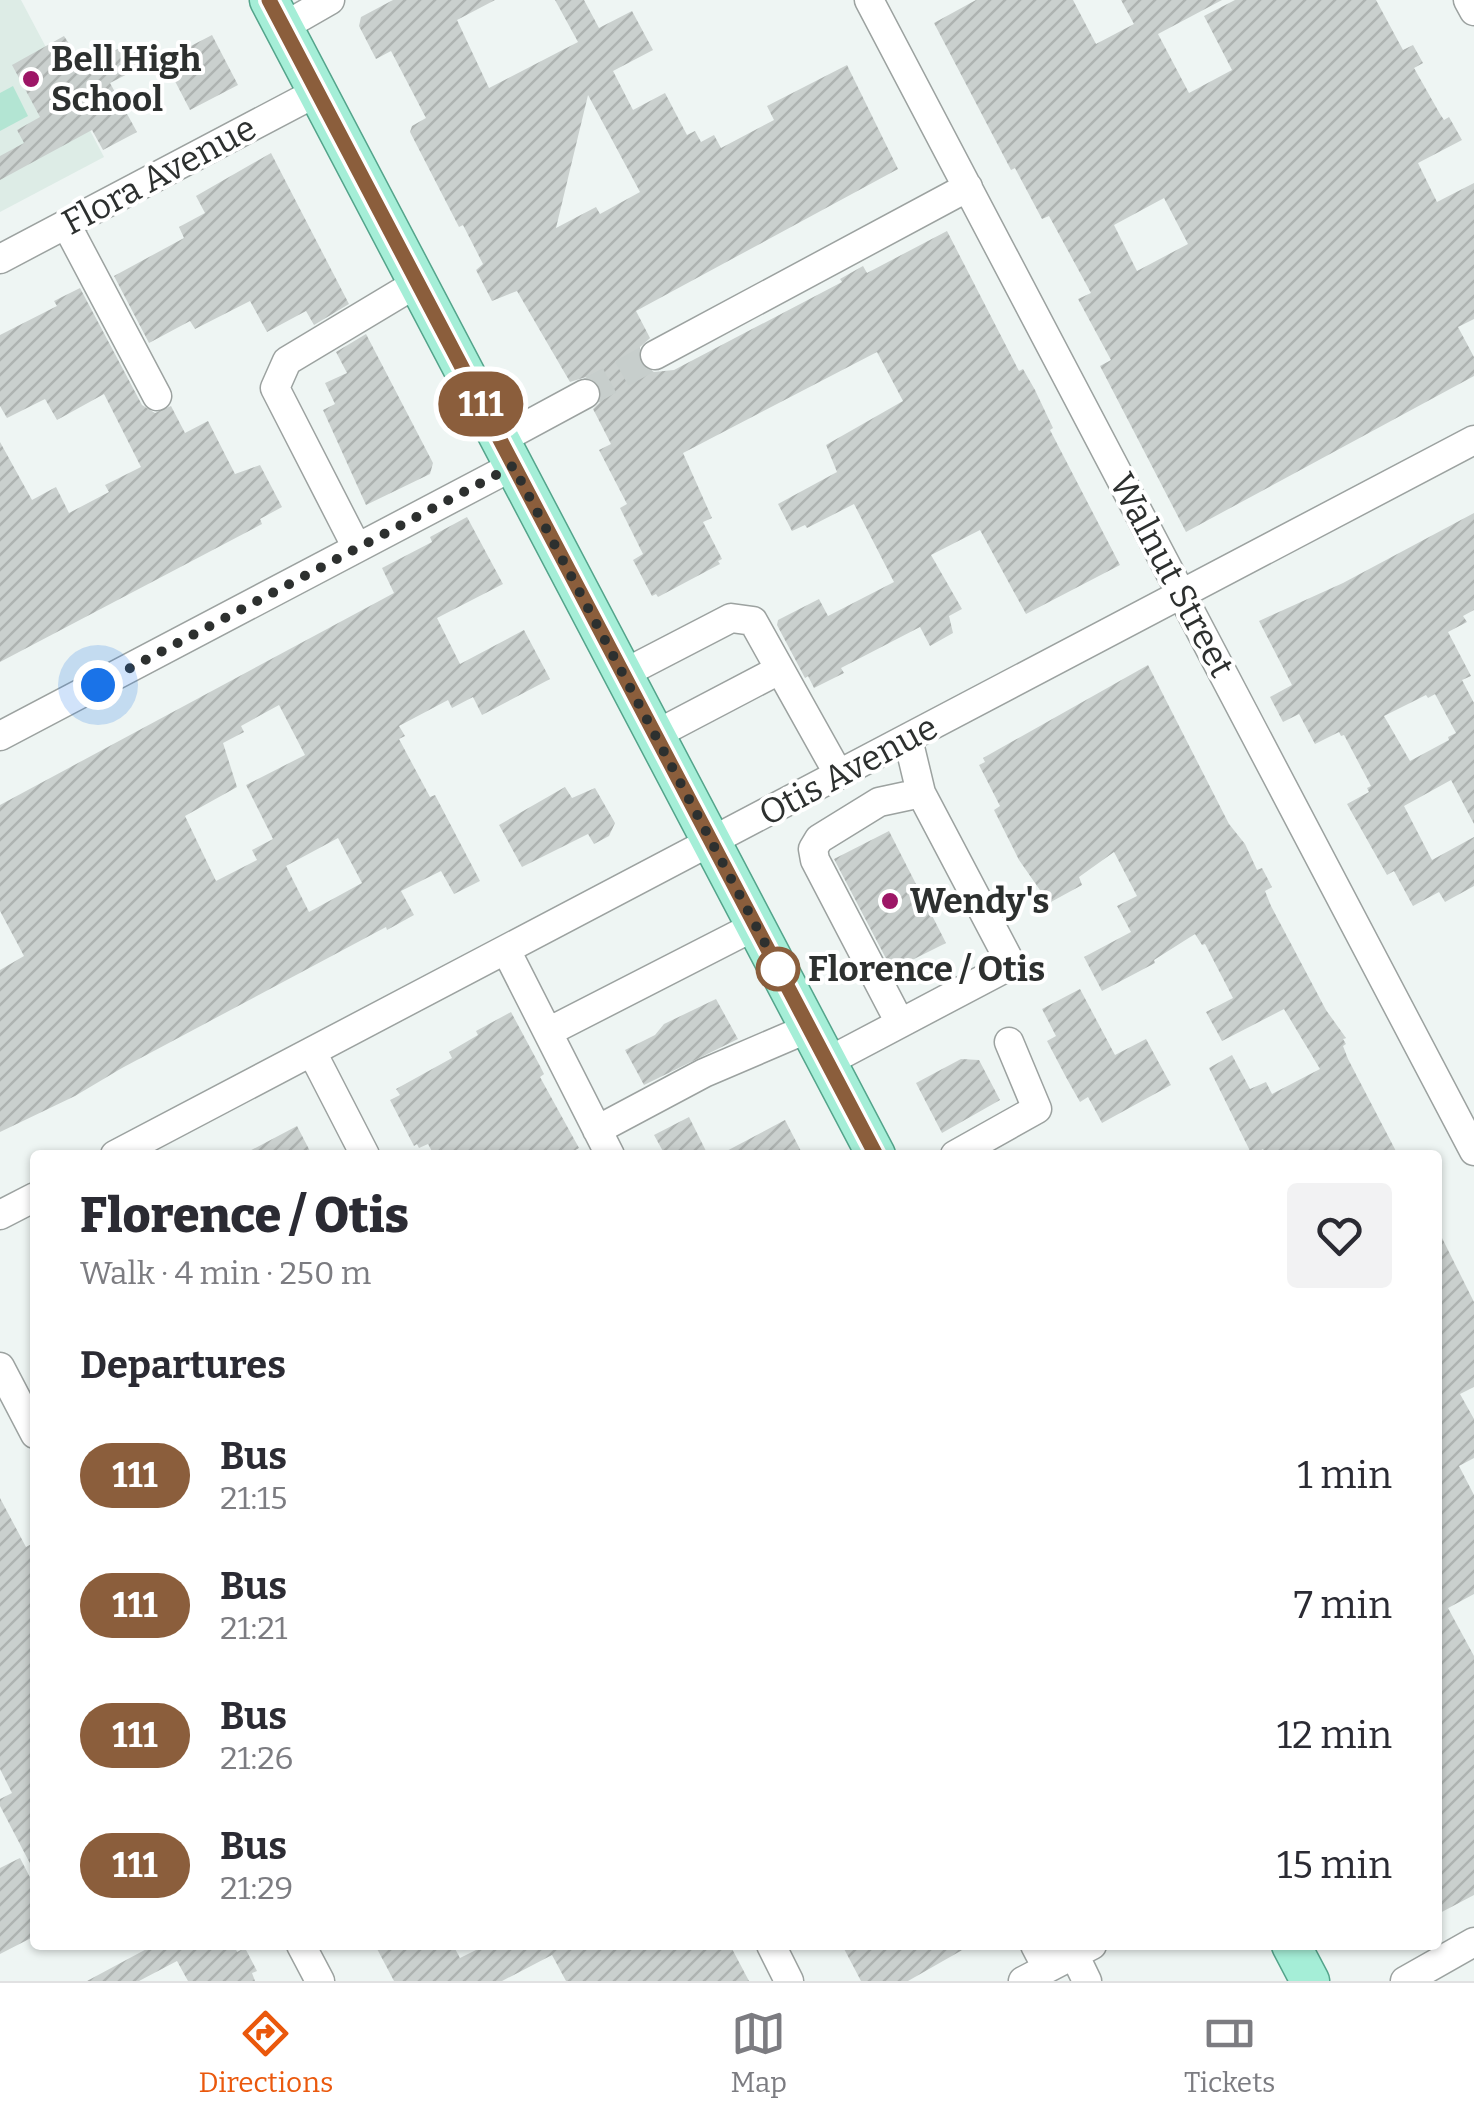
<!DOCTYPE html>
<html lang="en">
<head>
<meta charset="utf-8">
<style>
	body { margin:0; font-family:Bitter,serif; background:#f2f2f3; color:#2b2b33; height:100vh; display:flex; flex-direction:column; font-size:38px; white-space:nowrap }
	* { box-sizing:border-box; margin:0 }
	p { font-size:32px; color:#7c7c81 }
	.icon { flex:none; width:55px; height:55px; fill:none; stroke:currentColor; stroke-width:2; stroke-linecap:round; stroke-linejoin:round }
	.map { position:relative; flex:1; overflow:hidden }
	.drawer { position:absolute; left:30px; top:1150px; width:1412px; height:800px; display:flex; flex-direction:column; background:#fff; border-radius:10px; box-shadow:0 2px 8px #0004 }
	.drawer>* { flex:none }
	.badge { padding:0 20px; border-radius:32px; font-size:35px; line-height:65px }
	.you { position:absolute; width:50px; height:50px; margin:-25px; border:8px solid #fff; border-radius:50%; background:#1a73e8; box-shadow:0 0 0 15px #1a73e833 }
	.map>.badge { position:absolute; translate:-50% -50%; box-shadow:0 0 0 5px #fff }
	h2 { padding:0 50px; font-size:38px; line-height:90px }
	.round { display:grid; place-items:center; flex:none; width:105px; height:105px; border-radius:10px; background:#f2f2f3 }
	.summary { display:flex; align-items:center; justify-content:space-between; height:170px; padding:0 50px }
	h1 { font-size:48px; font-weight:800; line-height:75px }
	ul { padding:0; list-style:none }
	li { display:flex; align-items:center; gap:30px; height:130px; padding:0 50px }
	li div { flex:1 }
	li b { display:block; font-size:38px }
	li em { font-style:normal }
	li .badge { min-width:110px; font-weight:700; text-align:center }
	.dock { display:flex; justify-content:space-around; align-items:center; height:140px; border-top:2px solid #e1e1e2; background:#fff; font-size:28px; color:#7c7c81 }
	.dock a { display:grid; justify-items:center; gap:5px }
	.dock .current { color:#ea580c }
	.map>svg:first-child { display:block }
</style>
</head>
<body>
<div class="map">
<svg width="1474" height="1981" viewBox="0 0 1474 1981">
	<defs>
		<pattern id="building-hatch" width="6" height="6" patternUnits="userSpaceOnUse" patternTransform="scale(2.5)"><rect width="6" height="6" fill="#cad0ce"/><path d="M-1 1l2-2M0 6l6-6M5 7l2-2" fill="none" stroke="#aeb3b1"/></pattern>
	</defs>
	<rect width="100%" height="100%" fill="#eef5f3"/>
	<!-- built -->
	<path fill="#ddece6" d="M0 0H21L104 157 0 212Z"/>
	<!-- pitch -->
	<path fill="#b3e5d3" d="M13 86 28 116 0 131V93Z"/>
	<!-- building -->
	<path fill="url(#building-hatch)" fill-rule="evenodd" d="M393 0H495L457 20 489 88 578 42 555 0H584L599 28 632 11 653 50 613 71 633 110 665 93 687 135 695 131 701 142 714 135 721 148 774 120 767 106 847 65 898 169 636 311 650 338 640 347V364L654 372 674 370 842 282 840 279 863 266 867 273 947 231 1019 371 1023 369 1035 390 1053 428 1050 430 1120 565 1026 614 980 530 931 555 962 609 949 616 953 633 930 646 920 627 841 668 844 673 814 688 808 676 805 678 777 625 778 620 819 599 828 616 894 582 854 504 807 528 805 525 792 531 778 504 837 472 826 445 903 401 877 352 683 453 712 518 703 522 722 559 718 561 720 564 658 597 656 594 652 596 633 560 643 554 620 508 627 504 599 450 611 444 593 409 600 402 601 387 586 377 570 382 517 291 492 301 476 270 483 264 463 225 459 227 410 132 412 126 426 118 391 51 376 59 359 26 361 17ZM588 95 640 192 600 214 596 207 556 228Z
		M976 0H1073L1096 44 1134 24 1121 0H1222L1158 34 1189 93 1232 70 1204 16 1235 0H1376L1403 50 1413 45 1423 63 1414 68 1440 114 1444 120 1449 117 1462 140 1418 163 1437 202 1474 183V319L1458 327 1474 357V376L1186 532 1100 366 1111 360 1078 299 1091 293 1049 216 1042 219 1015 168 1011 170 934 23ZM1164 198 1188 244 1137 271 1114 225Z
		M212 35 238 85 190 110 164 60Z
		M64 36 83 65 131 43 143 66 110 83 137 132 103 150 92 130 0 180V156L24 143 17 130 40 117 12 65Z
		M271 153 349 304 314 325 306 311 267 332 250 301 195 329 190 321 149 343 114 276 184 238 179 227 205 213 196 196Z
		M80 288 142 405 155 413 171 406 185 433 208 421 235 474 260 465 282 507 260 519 262 524 0 662V442L32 500 56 487 69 513 109 492 105 485 141 467 104 394 57 420 45 399 7 418 0 406V335L57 306 54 301Z
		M366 334 433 463 430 474 366 505 323 410 335 404 325 383 347 373 336 352Z
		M1474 513V610L1463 616 1467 622 1448 632 1471 676 1462 680 1474 703V824L1451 780 1404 806 1432 860 1474 837V886L1445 902 1439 892 1413 906 1394 871 1387 875 1347 804 1369 792 1367 788 1371 786 1344 735 1341 736 1339 732 1315 744 1299 714 1283 722 1270 697 1292 685 1259 621 1343 583ZM1435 694 1456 733 1448 737 1449 740 1410 761 1384 716 1426 695 1428 698Z
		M467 517 503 584 437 618 460 664 524 630 550 679 482 715 473 697 452 708 448 700 399 726 405 736 399 739 430 797 435 795 480 881 454 894 441 871 401 891 414 915 387 930 386 927 122 1068 75 1096 0 1132V970L24 956 0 911V805L394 593 382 568 432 542 430 537ZM279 705 305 755 246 785 273 839 252 850 257 860 216 881 185 816 237 787 223 743 244 732 241 726ZM338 838 362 883 309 912 286 866Z
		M1148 665 1229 824 1245 844 1257 870 1262 868 1272 887 1265 891 1271 906 1326 1010 1346 1038 1343 1039 1346 1044 1343 1046 1348 1059 1398 1155H1266L1263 1149 1252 1155 1209 1068 1232 1055 1250 1089 1266 1082 1272 1094 1320 1069 1284 1009 1222 1041 1206 1012 1233 998 1205 944 1202 945 1195 934 1154 960 1155 963 1102 991 1084 957 1131 932 1117 906 1137 896 1114 852 1079 877 1082 885 1049 903 1019 860 994 810 1000 806 979 765 985 762 983 758Z
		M565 787 572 798 595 788 615 823 609 836 594 844 588 834 522 867 499 825Z
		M889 831 946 943 892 970 834 859Z
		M1080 989 1115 1055 1146 1039 1171 1085 1102 1123 1088 1097 1080 1102 1067 1079 1047 1041 1056 1036 1042 1009Z
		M716 999 738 1039 644 1085 625 1050 655 1035 664 1024Z
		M511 1012 540 1066 544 1074 540 1077 579 1148 567 1155H434L428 1144 419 1148 417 1144 414 1146 390 1100 400 1095 396 1089 452 1058 449 1052 478 1035 476 1031Z
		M961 1059 979 1060 1000 1100 942 1133 916 1083Z
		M689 1117 708 1155H665L654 1135Z
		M785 1120 803 1155H719Z
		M297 1126 312 1155H242Z
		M1438 1230 1474 1302V1387L1460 1394 1474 1419V1458L1459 1466 1474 1495V1594L1448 1608 1474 1656V1895L1438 1914Z
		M0 1498 26 1547 35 1542V1873L0 1806V1799L12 1793 0 1769Z
		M20 1858 35 1887V1936L0 1954V1868Z
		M154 1945H234L237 1952 245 1948 257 1971 252 1973 255 1981H188L177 1961 139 1981H87Z
		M375 1945H453L460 1958 486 1945H730L749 1981H566L552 1955 502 1981H394Z
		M842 1945H971L908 1981H861Z"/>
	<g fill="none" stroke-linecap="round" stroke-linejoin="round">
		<!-- minor-tunnel -->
		<path stroke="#c7cecc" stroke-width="28" stroke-dasharray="28 14" stroke-linecap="butt" d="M585 394 655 355"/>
		<defs>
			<path id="minor" d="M869 0 1474 1151
				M1468 0 1474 11
				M283 27 330 0
				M66 224 157 396
				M0 259 317 92
				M655 355 968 187
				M500 440 585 394
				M357 548 275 388 287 361 417 283
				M623 674 731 618 753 621 839 775
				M655 735 779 670
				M0 736 513 466
				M506 950 610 1155
				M900 1023 815 860 813 849 819 839 879 802 921 793
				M548 1032 755 926
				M312 1052 365 1155
				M827 1062 1007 967 1009 960 921 793 908 739
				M597 1130 704 1073 809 1028
				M115 1155 1474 440
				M955 1155 1037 1109 1009 1042
				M0 1215 35 1197
				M0 1367 35 1434
				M301 1945 320 1981
				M771 1945 789 1981
				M1035 1945 1047 1968
				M1074 1954 1087 1981
				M1023 1981 1092 1945
				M1405 1981 1474 1942"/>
			<path id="major" d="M269 0 876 1155
				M1291 1945 1310 1981"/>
		</defs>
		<!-- minor casing -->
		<use href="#minor" stroke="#9ca2a0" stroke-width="31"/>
		<!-- major casing -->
		<use href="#major" stroke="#54a48b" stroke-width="41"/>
		<!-- minor -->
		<use href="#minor" stroke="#fff" stroke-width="28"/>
		<!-- major -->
		<use href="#major" stroke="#a5eed7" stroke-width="38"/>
	</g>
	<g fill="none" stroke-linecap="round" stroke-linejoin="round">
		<defs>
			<path id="line" d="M269 0 876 1155"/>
		</defs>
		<!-- line casing -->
		<use href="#line" stroke="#fff" stroke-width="22"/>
		<!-- line -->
		<use href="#line" stroke="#8b5e3c" stroke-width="15"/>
		<!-- walk -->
		<path stroke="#2d302f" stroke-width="10" stroke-dasharray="0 18" d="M98 685 513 466 784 979 778 969"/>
	</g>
	<!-- markers -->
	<g fill="#9d1666" stroke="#fff" stroke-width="4">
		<circle cx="31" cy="79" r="10"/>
		<circle cx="890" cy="901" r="10"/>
	</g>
	<circle fill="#fff" stroke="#8b5e3c" stroke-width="5" cx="778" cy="969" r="20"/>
	<g text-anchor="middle" stroke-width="8" stroke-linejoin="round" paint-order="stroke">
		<!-- poi labels -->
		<g font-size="35" font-weight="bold" fill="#2d302f" stroke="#fff" text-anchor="start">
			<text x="51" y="71">Bell High<tspan x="51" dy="40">School</tspan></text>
			<text x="910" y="913">Wendy's</text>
		</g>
		<!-- street labels -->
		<g font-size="35" fill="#2d302f" stroke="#fff">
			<text transform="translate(159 175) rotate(-28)" y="12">Flora Avenue</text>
			<text transform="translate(1172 575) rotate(62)" y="12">Walnut Street</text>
			<text transform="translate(848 770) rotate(-28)" y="12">Otis Avenue</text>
		</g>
		<!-- stop labels -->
		<g font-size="35" font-weight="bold" fill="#2d302f" stroke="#fff" text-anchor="start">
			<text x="808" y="981">Florence / Otis</text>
		</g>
	</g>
</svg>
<div class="you" style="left:98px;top:685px"></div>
<b class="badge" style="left:481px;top:404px;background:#8b5e3c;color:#fff">111</b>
<section class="drawer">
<div class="summary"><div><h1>Florence / Otis</h1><p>Walk · 4 min · 250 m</p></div><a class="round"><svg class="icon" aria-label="heart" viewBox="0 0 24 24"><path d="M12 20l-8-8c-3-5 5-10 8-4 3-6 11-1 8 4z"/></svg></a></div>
<h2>Departures</h2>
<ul>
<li><span class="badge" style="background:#8b5e3c;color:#fff">111</span><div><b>Bus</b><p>21:15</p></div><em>1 min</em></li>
<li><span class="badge" style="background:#8b5e3c;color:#fff">111</span><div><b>Bus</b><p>21:21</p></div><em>7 min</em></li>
<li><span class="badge" style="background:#8b5e3c;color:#fff">111</span><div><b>Bus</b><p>21:26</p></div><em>12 min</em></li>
<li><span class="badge" style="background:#8b5e3c;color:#fff">111</span><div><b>Bus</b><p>21:29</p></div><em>15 min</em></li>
</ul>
</section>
</div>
<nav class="dock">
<a class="current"><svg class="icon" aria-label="directions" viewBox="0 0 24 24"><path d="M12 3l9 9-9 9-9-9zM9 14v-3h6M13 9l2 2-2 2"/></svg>Directions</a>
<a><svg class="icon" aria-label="map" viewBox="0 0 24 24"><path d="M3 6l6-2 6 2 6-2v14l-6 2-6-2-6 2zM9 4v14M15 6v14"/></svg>Map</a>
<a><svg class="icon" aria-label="tickets" viewBox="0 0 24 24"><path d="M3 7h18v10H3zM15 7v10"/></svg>Tickets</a>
</nav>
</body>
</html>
